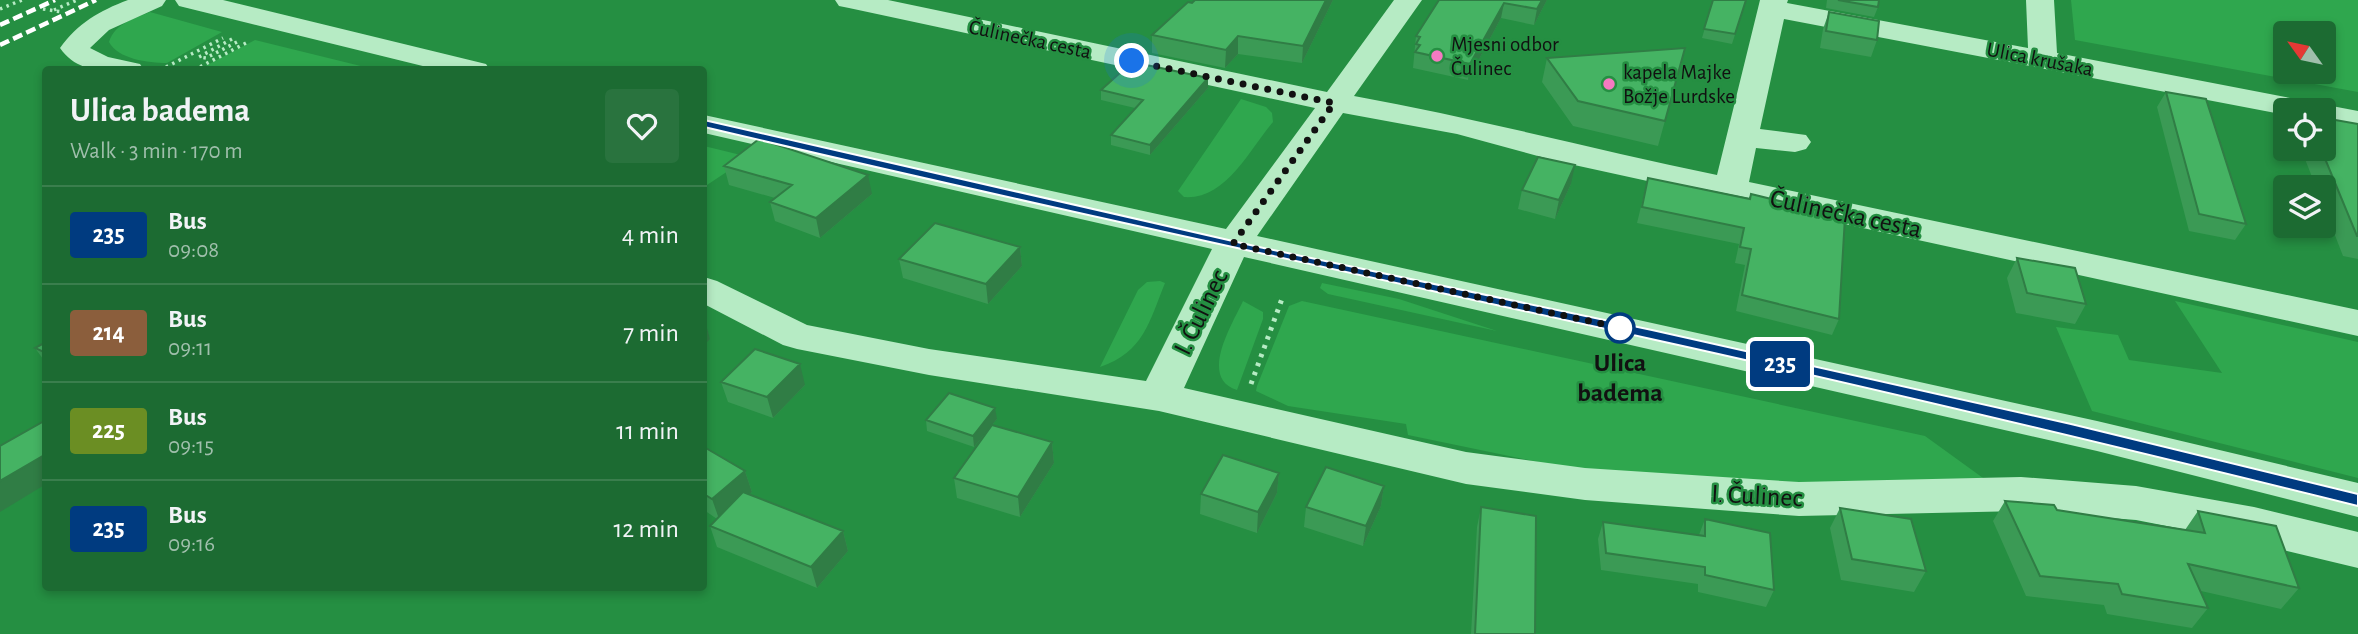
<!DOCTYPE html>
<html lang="en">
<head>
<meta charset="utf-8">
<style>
	body { margin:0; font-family:"Alegreya Sans",sans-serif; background:#29733e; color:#f1f3f6; height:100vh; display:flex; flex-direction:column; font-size:26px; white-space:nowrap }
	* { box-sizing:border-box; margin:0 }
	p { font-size:23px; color:#a0bfac }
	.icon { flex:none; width:38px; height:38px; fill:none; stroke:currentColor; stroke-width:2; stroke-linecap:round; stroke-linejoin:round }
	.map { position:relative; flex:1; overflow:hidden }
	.side { position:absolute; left:42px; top:66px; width:665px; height:525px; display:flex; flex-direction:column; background:#1c6b32; border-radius:7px; box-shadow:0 4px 10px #0003 }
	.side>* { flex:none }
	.badge { padding:0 14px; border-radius:5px; font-size:24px; line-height:46px }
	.needle { width:46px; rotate:303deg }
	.fabs { position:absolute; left:2273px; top:21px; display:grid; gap:14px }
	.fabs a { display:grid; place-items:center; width:63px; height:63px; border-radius:7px; background:#1c6b32; box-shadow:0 4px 10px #0003; font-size:35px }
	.you { position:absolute; width:35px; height:35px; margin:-18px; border:5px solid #fff; border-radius:50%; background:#1a73e8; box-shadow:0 0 0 10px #1a73e833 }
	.map>.badge { position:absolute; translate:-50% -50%; box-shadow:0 0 0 4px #fff }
	.round { display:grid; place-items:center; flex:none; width:74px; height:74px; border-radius:7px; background:#29733e }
	.overview { display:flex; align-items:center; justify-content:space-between; height:119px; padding:0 28px }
	h1 { font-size:33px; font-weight:700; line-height:52px }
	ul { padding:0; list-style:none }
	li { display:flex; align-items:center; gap:21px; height:98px; padding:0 28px; border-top:2px solid #3a7e4d }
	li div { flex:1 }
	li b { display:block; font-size:26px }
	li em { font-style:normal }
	li .badge { min-width:77px; font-weight:700; text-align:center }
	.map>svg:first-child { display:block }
</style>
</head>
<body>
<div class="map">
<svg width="2358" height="634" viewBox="0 0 2358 634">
	<rect width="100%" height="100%" fill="#258f42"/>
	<!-- green -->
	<path fill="#2fa74e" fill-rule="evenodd" d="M2071 0H2358V92L2075 40ZM2286 33H2324V72H2286Z
		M150 12 222 32 167 63C148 63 118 59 109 42 115 23 134 19 150 12Z
		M255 40 377 70H198Z
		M1241 99 1266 107 1272 113 1273 122C1249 150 1226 200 1184 197L1178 191Z
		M704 146 749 157 704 187Z
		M1160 281 1165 283C1149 322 1144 352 1100 367L1138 290 1147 282Z
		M1322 283 1399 299 1497 331 1328 294 1320 288Z
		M1243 301 1263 312V319L1237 390C1198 378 1233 323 1243 301Z
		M1302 301 1925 436 1990 483H1683L1543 463 1408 435 1406 424 1288 406 1256 391 1257 386 1289 306Z
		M2175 301 2358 342V478L2092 411 2056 327 2118 335 2129 360 2222 373Z"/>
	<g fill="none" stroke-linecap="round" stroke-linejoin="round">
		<!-- path-far1 -->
		<path stroke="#b6ebc4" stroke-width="3.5" stroke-dasharray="2.5 4.5" stroke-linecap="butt" d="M0 9 22 0
			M43 9 62 12
			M54 10 77 0
			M232 39 199 57 206 58 237 42
			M166 67 223 38
			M194 70 246 43"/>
		<!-- path -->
		<path stroke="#b6ebc4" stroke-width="5" stroke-dasharray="3.5 6" stroke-linecap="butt" d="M1251 384 1283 296"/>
		<!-- minor -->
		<path fill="#b6ebc4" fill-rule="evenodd" d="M128 0H166L162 6 109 30 90 48 108 57 140 64 144 70C113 70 80 77 60 48 78 23 99 11 128 0Z
			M175 0H223L486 64 490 70H439L179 6Z
			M835 0H888L1327 92 1394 0H1422L1354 96C1476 118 1596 150 1717 175L1760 0H1788L1787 3 2028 48 2026 0H2054L2057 53 2358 111V129L2324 122V110H2286V115L1784 19 1760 129 1806 135 1811 142 1806 149 1795 152 1756 148 1749 182 2358 310V336L1556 161 1457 134 1343 113 1257 236 2097 421 2358 483V517L2097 451 1244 257 1184 388 1466 452 1585 468 1799 482 2021 477 2136 486 2254 507 2358 532V568L2254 543 2136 520 2021 511 1799 516 1585 500 1466 484 1159 411 929 375 797 349 783 345 704 304V277L717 281 807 325 929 349 1146 381 1212 249 704 133V115L1226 229 1315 108 849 8 839 6Z"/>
		<!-- rail -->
		<path stroke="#fff" stroke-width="4.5" stroke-dasharray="10 4.5" stroke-linecap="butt" d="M0 25 55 0
			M0 45 96 0"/>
	</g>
	<!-- wall -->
	<path fill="#3b9a55" d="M1195 0H1333L1302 63 1238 54 1225 68 1152 53V35Z
		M1439 0H1547L1534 25 1501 18 1468 80 1413 68 1416 36Z
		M1713 0H1746L1732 44 1702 38Z
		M1827 0H1879L1878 7 1874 17 1826 8Z
		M1829 12 1877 40 1871 57 1820 48 1823 29Z
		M1685 48 1658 146 1573 126 1542 82 1547 58Z
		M1208 78V88L1150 155 1111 145V135L1135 108 1101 100V90Z
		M2166 92 2246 224 2235 240 2189 231 2157 107Z
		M2358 124V259L2343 256 2324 207V187H2316L2301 149H2324Z
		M724 166 872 194 820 238 775 221 770 202 775 198 729 185Z
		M1648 178 1749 198 1751 194 1839 319 1832 335 1736 311 1745 265 1735 263 1739 244 1637 223Z
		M1571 184 1555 219 1518 209 1522 190Z
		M1020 247 1022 266 988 304 903 278 899 259Z
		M2017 258 2086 304 2075 324 2016 313 2007 278Z
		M46 342V360L43 359 35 348Z
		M721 382 805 385 773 418 728 402Z
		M997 419 992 425 1052 442 1054 463 1020 517 957 498 954 478 990 428 974 447 927 431 926 420Z
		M704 447 745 471 752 492 749 494 843 531 848 551 817 588 717 547 710 526 717 519 704 510Z
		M1279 473 1277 493 1257 533 1200 514 1201 494Z
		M1384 486 1381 506 1363 546 1304 527 1306 507Z
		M2005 501 2057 510 2185 530 2198 511 2299 588 2281 609 2201 591 2208 608 2192 628 2107 614 2104 605 2026 596 1993 521Z
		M1481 507 1535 634H1471L1477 527Z
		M1840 508 1926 571 1914 592 1841 580 1830 528Z
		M1705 519 1774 590 1766 607 1698 592V584L1601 570 1598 539 1603 522 1699 535Z"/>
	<!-- shaded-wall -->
	<path fill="#307d45" d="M1326 0H1333L1302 63 1303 46Z
		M1542 0H1547L1534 25 1537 9Z
		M1504 3 1501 18 1468 80 1470 64Z
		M1238 36V54L1225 68 1226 50Z
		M1208 78V88L1150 155V145Z
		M1575 165 1571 184 1555 219 1559 200Z
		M868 175 872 194 820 238 816 218Z
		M1020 247 1022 266 988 304 986 284Z
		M707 328 710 339 704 345V331Z
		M800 364 805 385 773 418 767 397Z
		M995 408 997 419 974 447 973 436Z
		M1052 442 1054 463 1020 517 1018 497Z
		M46 454V484L0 512V481Z
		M745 471 752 492 719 519 712 499Z
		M1279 473 1277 493 1257 533 1258 512Z
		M1384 486 1381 506 1363 546 1366 526Z
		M843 531 848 551 817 588 811 567Z"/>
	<!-- building -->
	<path fill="#45b363" stroke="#307d45" stroke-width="2" d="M1195 0H1326L1303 46 1238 36 1226 50 1152 35 1188 2 1192 3Z
		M1439 0H1542L1537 9 1504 3 1470 64 1415 52 1420 45 1416 44 1420 37 1416 36Z
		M1713 0H1746L1735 34 1704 29Z
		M1838 0H1879L1878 7Z
		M1829 12 1879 21 1877 40 1826 31Z
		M1685 48 1665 121 1578 101 1547 58Z
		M1132 62 1208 78 1150 145 1111 135 1143 100 1101 90Z
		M2166 92 2206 99 2246 224 2199 214Z
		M2324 118 2358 124V236H2357L2321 149H2324Z
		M759 139 868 175 816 218 770 202 792 185 724 166Z
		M1538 157 1575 165 1559 200 1522 190Z
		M1648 178 1750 199 1751 194 1845 217 1839 319 1742 295 1751 249 1740 247 1744 228 1642 207Z
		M935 223 1020 247 986 284 899 259Z
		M2017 258 2075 268 2086 304 2027 293Z
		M46 342V353L35 348Z
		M755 349 800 364 767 397 721 382Z
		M949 393 995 408 973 436 926 420Z
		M46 420V454L0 481V446Z
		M992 425 1052 442 1018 497 954 478Z
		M704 447 745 471 712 499 704 494Z
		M1223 455 1279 473 1258 512 1201 494Z
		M1326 467 1384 486 1366 526 1306 507Z
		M743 492 843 531 811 567 710 526Z
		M2005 501 2054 505 2057 510 2205 533 2198 511 2276 526 2299 588 2188 564 2208 608 2122 594 2118 584 2040 576Z
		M1481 507 1536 516 1535 634H1475Z
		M1840 508 1911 519 1926 571 1852 559Z
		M1705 519 1770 533 1774 590 1705 575V567L1606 553 1603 522 1705 536Z"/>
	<!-- line -->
	<path fill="#003b80" stroke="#fff" stroke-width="2" d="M704 120 1259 247 1652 330 2071 424 2358 494V506C2123 448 1887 391 1651 339 1334 269 1016 201 700 126V121Z"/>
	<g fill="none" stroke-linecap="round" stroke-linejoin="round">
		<!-- walk -->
		<path stroke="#111" stroke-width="7" stroke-dasharray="0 12.6" d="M1132 61 1334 103 1233 244 1626 329 1620 328"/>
	</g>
	<!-- markers -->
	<g fill="#f57ac1" stroke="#258f42" stroke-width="2.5">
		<circle cx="1437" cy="56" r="7"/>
		<circle cx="1609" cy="84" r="7"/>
	</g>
	<circle fill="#fff" stroke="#003b80" stroke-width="3.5" cx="1620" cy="328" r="14"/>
	<g text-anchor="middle" stroke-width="5" stroke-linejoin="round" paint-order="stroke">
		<!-- far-street labels -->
		<g font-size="21" fill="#111" stroke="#258f42">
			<text transform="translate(1030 39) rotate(12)" y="7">Čulinečka cesta</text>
			<text transform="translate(2040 59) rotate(11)" y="7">Ulica krušaka</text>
		</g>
		<!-- far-poi labels -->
		<g font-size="21" fill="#111" stroke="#258f42" text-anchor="start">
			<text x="1451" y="51">Mjesni odbor<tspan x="1451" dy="24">Čulinec</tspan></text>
			<text x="1623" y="79">kapela Majke<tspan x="1623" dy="24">Božje Lurdske</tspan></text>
		</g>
		<!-- street labels -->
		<g font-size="26" fill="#111" stroke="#258f42">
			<text transform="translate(1846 213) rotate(12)" y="9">Čulinečka cesta</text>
			<text transform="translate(1200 312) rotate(-64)" y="9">I. Čulinec</text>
			<text transform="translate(1757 495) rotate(3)" y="9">I. Čulinec</text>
		</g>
		<!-- stop labels -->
		<g font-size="26" font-weight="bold" fill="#111" stroke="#258f42">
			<text x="1620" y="371">Ulica<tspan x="1620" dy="30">badema</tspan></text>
		</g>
	</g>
</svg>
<div class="fabs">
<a><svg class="needle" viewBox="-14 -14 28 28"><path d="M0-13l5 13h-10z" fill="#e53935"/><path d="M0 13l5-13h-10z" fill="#a0bfac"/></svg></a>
<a><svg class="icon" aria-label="locate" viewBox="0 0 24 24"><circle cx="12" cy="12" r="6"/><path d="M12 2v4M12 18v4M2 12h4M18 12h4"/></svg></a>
<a><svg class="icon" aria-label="layers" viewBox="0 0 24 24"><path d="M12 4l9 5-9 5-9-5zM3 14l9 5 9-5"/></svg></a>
</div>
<div class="you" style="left:1132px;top:61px"></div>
<b class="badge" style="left:1780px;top:364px;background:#003b80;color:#fff">235</b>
<section class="side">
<div class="overview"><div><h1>Ulica badema</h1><p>Walk · 3 min · 170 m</p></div><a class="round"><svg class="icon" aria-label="heart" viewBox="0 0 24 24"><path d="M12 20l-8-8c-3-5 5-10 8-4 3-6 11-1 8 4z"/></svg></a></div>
<ul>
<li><span class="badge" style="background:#003b80;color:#fff">235</span><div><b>Bus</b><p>09:08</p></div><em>4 min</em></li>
<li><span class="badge" style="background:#8b5e3c;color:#fff">214</span><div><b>Bus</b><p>09:11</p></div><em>7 min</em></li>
<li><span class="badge" style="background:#6b8e23;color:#fff">225</span><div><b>Bus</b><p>09:15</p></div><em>11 min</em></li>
<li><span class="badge" style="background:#003b80;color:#fff">235</span><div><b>Bus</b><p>09:16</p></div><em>12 min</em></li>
</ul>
</section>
</div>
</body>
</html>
